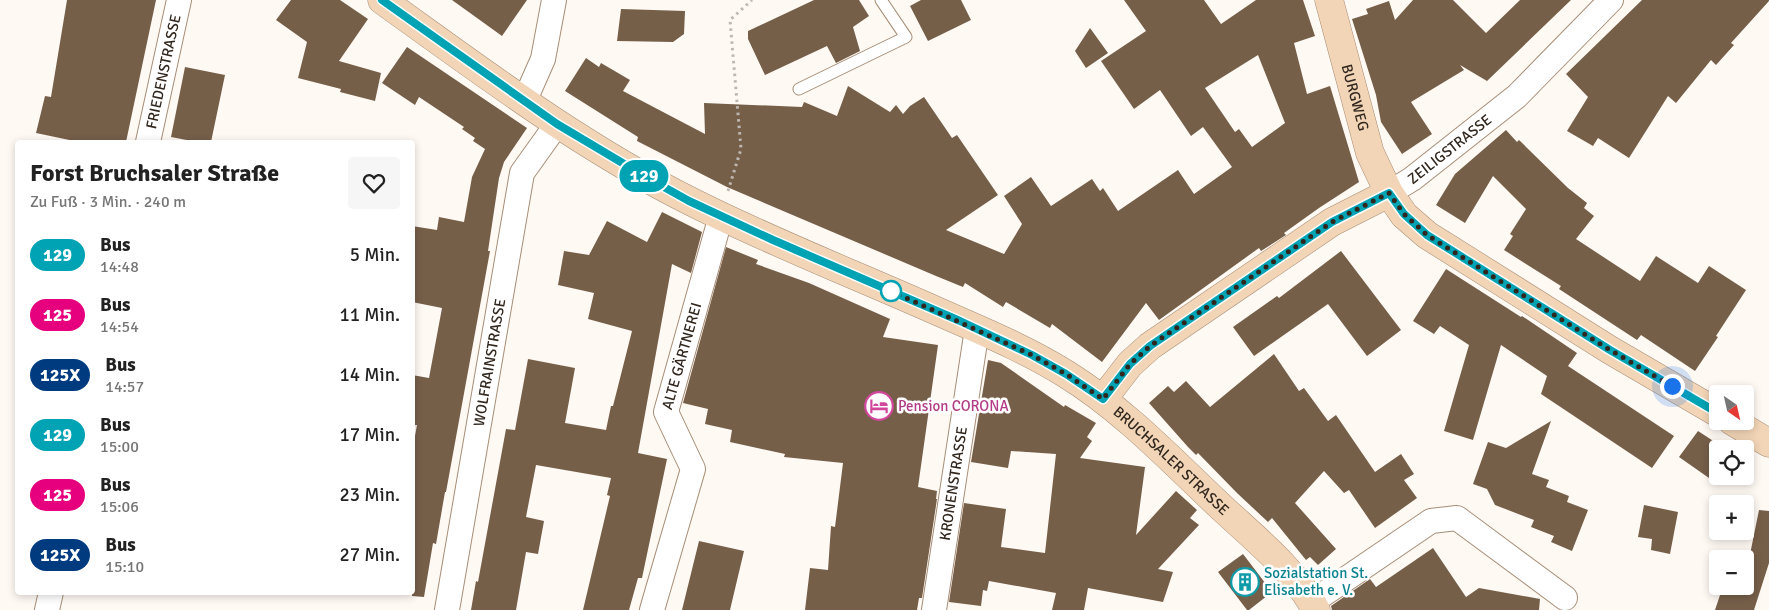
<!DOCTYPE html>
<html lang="de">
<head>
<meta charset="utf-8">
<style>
	body { margin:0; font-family:Signika,sans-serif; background:#f6f6f6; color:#222; height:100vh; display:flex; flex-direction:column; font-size:19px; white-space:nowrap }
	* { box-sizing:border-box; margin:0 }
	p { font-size:16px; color:#767676 }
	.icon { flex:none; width:28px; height:28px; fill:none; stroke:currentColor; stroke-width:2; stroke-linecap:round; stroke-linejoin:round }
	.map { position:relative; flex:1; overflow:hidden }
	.details { position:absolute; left:15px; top:140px; width:400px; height:455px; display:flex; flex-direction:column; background:#fff; border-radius:5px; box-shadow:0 2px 8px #0003 }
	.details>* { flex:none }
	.badge { padding:0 10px; border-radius:16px; font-size:18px; line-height:32px }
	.needle { width:32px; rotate:146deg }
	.buttons { position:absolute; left:1709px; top:385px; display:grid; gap:10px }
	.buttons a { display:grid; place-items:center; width:45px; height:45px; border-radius:5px; background:#fff; box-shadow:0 2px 8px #0003; font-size:25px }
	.you { position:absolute; width:25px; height:25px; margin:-12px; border:4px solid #fff; border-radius:50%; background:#1a73e8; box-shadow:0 0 0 8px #1a73e833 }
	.map>.badge { position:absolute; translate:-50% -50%; box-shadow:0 0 0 2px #fff }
	.round { display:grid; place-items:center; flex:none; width:52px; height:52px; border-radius:5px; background:#f6f6f6 }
	.overview { display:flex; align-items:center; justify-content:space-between; height:85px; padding:0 15px }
	h1 { font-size:24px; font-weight:700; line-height:38px }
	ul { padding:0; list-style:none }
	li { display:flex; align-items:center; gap:15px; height:60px; padding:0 15px }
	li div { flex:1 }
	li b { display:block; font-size:19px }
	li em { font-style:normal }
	li .badge { min-width:55px; font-weight:700; text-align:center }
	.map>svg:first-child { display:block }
</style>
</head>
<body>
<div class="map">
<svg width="1769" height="610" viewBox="0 0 1769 610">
	<rect width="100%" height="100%" fill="#fff9f4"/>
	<!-- building -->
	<path fill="#765f49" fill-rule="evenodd" d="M67 0H156L126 142H79L36 133 45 96 51 97Z
		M291 0H340L368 19 339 61 381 73 375 101 340 92 341 89 298 78 307 42 276 20Z
		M452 0H527L502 36Z
		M814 0H859L869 16 853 27 860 51 836 63 827 46 765 75 748 39V31Z
		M921 0H961L971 20 928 41 910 6Z
		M1124 0H1204L1221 24 1256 0H1303L1315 36 1294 43 1307 94 1330 86 1359 182 1319 208 1284 233 1286 235 1261 251 1259 248 1159 320 1146 303 1102 362 1052 324 1050 328 1006 302 1003 307 965 283 963 287 936 276 727 187 637 141 638 137 565 91 586 58 599 67 601 63 630 80 623 91 705 134 704 103 802 107 804 102 837 116 848 86 890 112 896 105 903 114 910 106 924 97 952 138 957 135 998 195 946 230 1004 254 1022 224 1004 196 1031 177 1051 206 1092 179 1100 191 1103 188 1118 211 1178 170 1194 194 1232 167 1203 127 1191 136 1160 90 1134 109 1101 61 1146 31ZM1258 55 1285 123 1252 147 1239 129 1235 132 1205 88Z
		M1413 0H1453L1486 33 1520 0H1571L1487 81 1460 65 1464 70 1411 102 1432 134 1402 154 1381 122 1376 95 1352 19 1368 14 1366 9 1389 1 1395 20Z
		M1642 0H1769V1L1731 43 1734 45 1716 65 1711 60 1676 103 1668 96 1629 158 1598 138 1593 146 1567 131 1588 97 1566 74Z
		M621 9 685 11 684 34 673 42 617 41Z
		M1090 28 1108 53 1086 68 1075 51Z
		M407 47 527 128 504 162 499 178 488 251H490L446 492H445L436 544 433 543 424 597 412 596V452L417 425H412V375L429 378 442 308 412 302V226L437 230 439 217 464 222 472 177 485 149 473 141 475 138 462 129 464 127 419 97 415 105 382 83Z
		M185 67 225 75 211 142H197L171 137Z
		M1506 130 1517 142 1519 140 1568 188 1587 203 1584 208 1594 216 1576 239 1640 281 1656 256 1698 283 1709 266 1746 290 1716 336 1718 337 1695 371 1641 335 1637 340 1559 289 1561 286 1504 250 1513 236 1510 234 1526 209 1493 176 1465 223 1436 205 1455 174Z
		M662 212 702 232 691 273 672 264 638 453 667 459 642 578H638L629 610H583L610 496 607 495 611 478 536 465 526 517 544 521 538 554 526 552 516 610H471L476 581 478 582 506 429 515 430 528 359 575 368 565 423 606 430 611 406H613L632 331 588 319 594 293 558 285 564 251 589 255 607 221 647 242Z
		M726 247 758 260 756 264 809 283 890 319 883 337 938 345 918 487 937 491 936 499H937L922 598H919L917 610H805L810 568 828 570 831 526 835 527 843 463 784 457 785 454 730 442 732 430 705 424 708 409 683 403Z
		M1341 251 1401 330 1367 356 1328 304 1254 356 1233 327 1277 296 1279 298Z
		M1446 269 1521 317 1522 316 1577 353 1568 366 1674 436 1652 468 1541 394 1547 376 1501 345 1473 440 1444 431 1469 345 1440 326 1434 334 1413 321Z
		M1274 354 1299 391 1304 388 1328 421 1336 415 1375 472 1401 454 1414 474 1404 480 1417 498 1375 528 1349 490 1344 493 1324 471 1295 503 1336 549 1318 565 1310 557 1306 560 1272 518 1268 522 1237 493 1198 453 1196 455 1188 447 1149 403 1168 386 1174 392 1186 381 1210 407Z
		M988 360 1001 363 1064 407 1065 405 1096 423 1087 437 1092 441 1080 458 1145 467 1136 535 1176 491 1197 510 1190 518 1199 525 1158 569 1173 572 1163 602 1088 588 1084 610H1052L1056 593 989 581 987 591 983 590 981 606 949 602 964 503 1006 509 1001 547 1045 553 1056 454 1011 451 1008 468 971 462Z
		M1551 421 1532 474 1549 480 1546 487 1569 496 1567 502 1588 510 1572 551 1551 542 1554 536 1531 527 1534 520 1495 505 1487 489 1473 484 1488 442 1506 448Z
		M1698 431 1718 444V467L1709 478 1679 457Z
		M1644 505 1678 512 1670 554 1651 550 1652 539 1638 537Z
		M1759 510 1769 511V563L1754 610H1715L1723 586H1745V579Z
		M699 541 744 551 730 610H682Z
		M1433 548 1466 597 1479 588 1540 599 1539 610H1332L1331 606 1370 579 1376 587Z
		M1243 554 1272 592 1249 610H1247L1218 572Z"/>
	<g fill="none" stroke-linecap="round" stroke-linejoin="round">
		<defs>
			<path id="lane" d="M799 89 906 37 881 0"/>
			<g id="street">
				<path d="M524 102 543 59 554 0"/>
				<path id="s1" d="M148 142 179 0"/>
				<path id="s2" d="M1389 193 1412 179 1517 96 1611 0"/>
				<path d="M1312 602 1431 521 1457 518 1565 598"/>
				<path d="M47 610 51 592"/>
				<path id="s3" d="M447 610 522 173 557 124"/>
				<path id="s4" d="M652 610 693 469 666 412 721 216"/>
				<path id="s5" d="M934 610 977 329"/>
			</g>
			<g id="secondary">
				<path id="s6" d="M382 0C481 71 580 146 690 201 771 242 856 275 939 312 982 331 1026 349 1066 374 1124 410 1171 460 1220 506 1253 537 1295 570 1316 610"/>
				<path id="s7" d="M1329 0 1370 153 1389 193 1404 215 1427 235 1610 350 1718 413"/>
				<path d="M1103 399 1130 364 1150 346 1332 222 1389 193"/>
				<path d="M1732 421 1769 443"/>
			</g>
		</defs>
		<!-- lane casing -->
		<use href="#lane" stroke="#a78e77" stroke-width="13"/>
		<!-- street casing -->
		<use href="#street" stroke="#a78e77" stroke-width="26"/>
		<!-- secondary casing -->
		<use href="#secondary" stroke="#a78e77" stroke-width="29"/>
		<!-- path -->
		<path stroke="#bfb8b2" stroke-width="3" stroke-dasharray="2.5 4" stroke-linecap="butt" d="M728 191 741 149 730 20 752 0"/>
		<!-- lane -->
		<use href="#lane" stroke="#fff" stroke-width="11"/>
		<!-- street -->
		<use href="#street" stroke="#fff" stroke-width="24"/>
		<!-- secondary -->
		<use href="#secondary" stroke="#f2d5b6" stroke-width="28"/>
	</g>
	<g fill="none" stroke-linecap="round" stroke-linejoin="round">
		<defs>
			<path id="line" d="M382 0 557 124 646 177 689 201 773 240 960 321 1032 355 1066 374 1103 399 1130 364 1150 346 1332 222 1389 193 1404 214 1427 235 1610 350 1718 413"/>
		</defs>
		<!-- line casing -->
		<use href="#line" stroke="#fff" stroke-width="11"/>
		<!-- line -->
		<use href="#line" stroke="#00a3b4" stroke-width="8"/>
		<!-- walk -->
		<path stroke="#31271e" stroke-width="5" stroke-dasharray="0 9" d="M891 291 1032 355 1066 374 1103 399 1130 364 1150 346 1332 222 1389 193 1404 214 1427 235 1610 350 1672 386"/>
	</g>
	<!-- icons -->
	<defs>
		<symbol id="hotel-ring" viewBox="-11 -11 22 22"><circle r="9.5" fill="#fff" stroke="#d1479c" stroke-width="1.5"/><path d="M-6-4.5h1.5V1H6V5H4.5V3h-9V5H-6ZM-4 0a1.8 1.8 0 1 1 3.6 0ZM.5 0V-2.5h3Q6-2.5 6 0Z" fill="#d1479c"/></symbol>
		<symbol id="building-ring" viewBox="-11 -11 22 22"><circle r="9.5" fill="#fff" stroke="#0f9aa8" stroke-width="1.5"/><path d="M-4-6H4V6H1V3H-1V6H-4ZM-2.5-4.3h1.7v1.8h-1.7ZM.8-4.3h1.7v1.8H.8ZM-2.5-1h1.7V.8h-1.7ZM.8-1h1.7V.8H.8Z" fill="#0f9aa8"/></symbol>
	</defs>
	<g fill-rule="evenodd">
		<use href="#hotel-ring" x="863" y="390" width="32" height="32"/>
		<use href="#building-ring" x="1229" y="566" width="32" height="32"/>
	</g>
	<!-- markers -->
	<circle fill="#fff" stroke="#00a3b4" stroke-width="2.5" cx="891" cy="291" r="10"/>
	<g text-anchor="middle" stroke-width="5" stroke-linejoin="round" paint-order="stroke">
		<!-- street labels -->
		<g font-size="15" fill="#31271e" stroke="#fff">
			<text dy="5" stroke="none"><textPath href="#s1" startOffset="72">FRIEDENSTRASSE</textPath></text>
			<text dy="5" stroke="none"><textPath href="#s7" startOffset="101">BURGWEG</textPath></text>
			<text dy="5" stroke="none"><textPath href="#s2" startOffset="75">ZEILIGSTRASSE</textPath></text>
			<text dy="5" stroke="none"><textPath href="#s4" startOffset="268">ALTE GÄRTNEREI</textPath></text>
			<text dy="5" stroke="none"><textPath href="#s3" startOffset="251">WOLFRAINSTRASSE</textPath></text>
			<text dy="5" stroke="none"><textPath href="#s6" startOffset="919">BRUCHSALER STRASSE</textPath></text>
			<text dy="5" stroke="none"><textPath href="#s5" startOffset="128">KRONENSTRASSE</textPath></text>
		</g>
		<!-- hotel labels -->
		<g font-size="15" fill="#b23c85" stroke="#fff" text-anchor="start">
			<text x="898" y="411">Pension CORONA</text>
		</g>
		<!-- culture labels -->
		<g font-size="15" fill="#0d838f" stroke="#fff" text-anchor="start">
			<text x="1264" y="578">Sozialstation St.<tspan x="1264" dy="17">Elisabeth e. V.</tspan></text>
		</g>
	</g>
</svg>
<div class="buttons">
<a><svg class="needle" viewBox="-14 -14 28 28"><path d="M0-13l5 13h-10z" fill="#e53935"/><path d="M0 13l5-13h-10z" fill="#767676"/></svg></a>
<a><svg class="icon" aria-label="locate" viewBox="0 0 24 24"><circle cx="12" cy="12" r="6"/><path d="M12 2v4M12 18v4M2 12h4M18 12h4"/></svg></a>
<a>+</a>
<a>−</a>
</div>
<div class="you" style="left:1672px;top:386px"></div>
<b class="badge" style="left:644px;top:176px;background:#00a3b4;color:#fff">129</b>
<section class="details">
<div class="overview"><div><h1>Forst Bruchsaler Straße</h1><p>Zu Fuß · 3 Min. · 240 m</p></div><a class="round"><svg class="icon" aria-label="heart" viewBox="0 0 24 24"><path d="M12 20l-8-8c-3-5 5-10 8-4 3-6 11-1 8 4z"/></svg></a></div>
<ul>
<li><span class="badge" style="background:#00a3b4;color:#fff">129</span><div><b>Bus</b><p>14:48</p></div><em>5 Min.</em></li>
<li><span class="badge" style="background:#e6007e;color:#fff">125</span><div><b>Bus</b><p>14:54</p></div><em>11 Min.</em></li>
<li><span class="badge" style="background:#003b80;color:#fff">125X</span><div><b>Bus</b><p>14:57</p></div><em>14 Min.</em></li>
<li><span class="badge" style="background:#00a3b4;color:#fff">129</span><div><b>Bus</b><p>15:00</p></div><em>17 Min.</em></li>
<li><span class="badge" style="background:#e6007e;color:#fff">125</span><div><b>Bus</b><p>15:06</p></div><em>23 Min.</em></li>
<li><span class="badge" style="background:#003b80;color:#fff">125X</span><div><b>Bus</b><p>15:10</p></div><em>27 Min.</em></li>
</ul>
</section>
</div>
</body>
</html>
